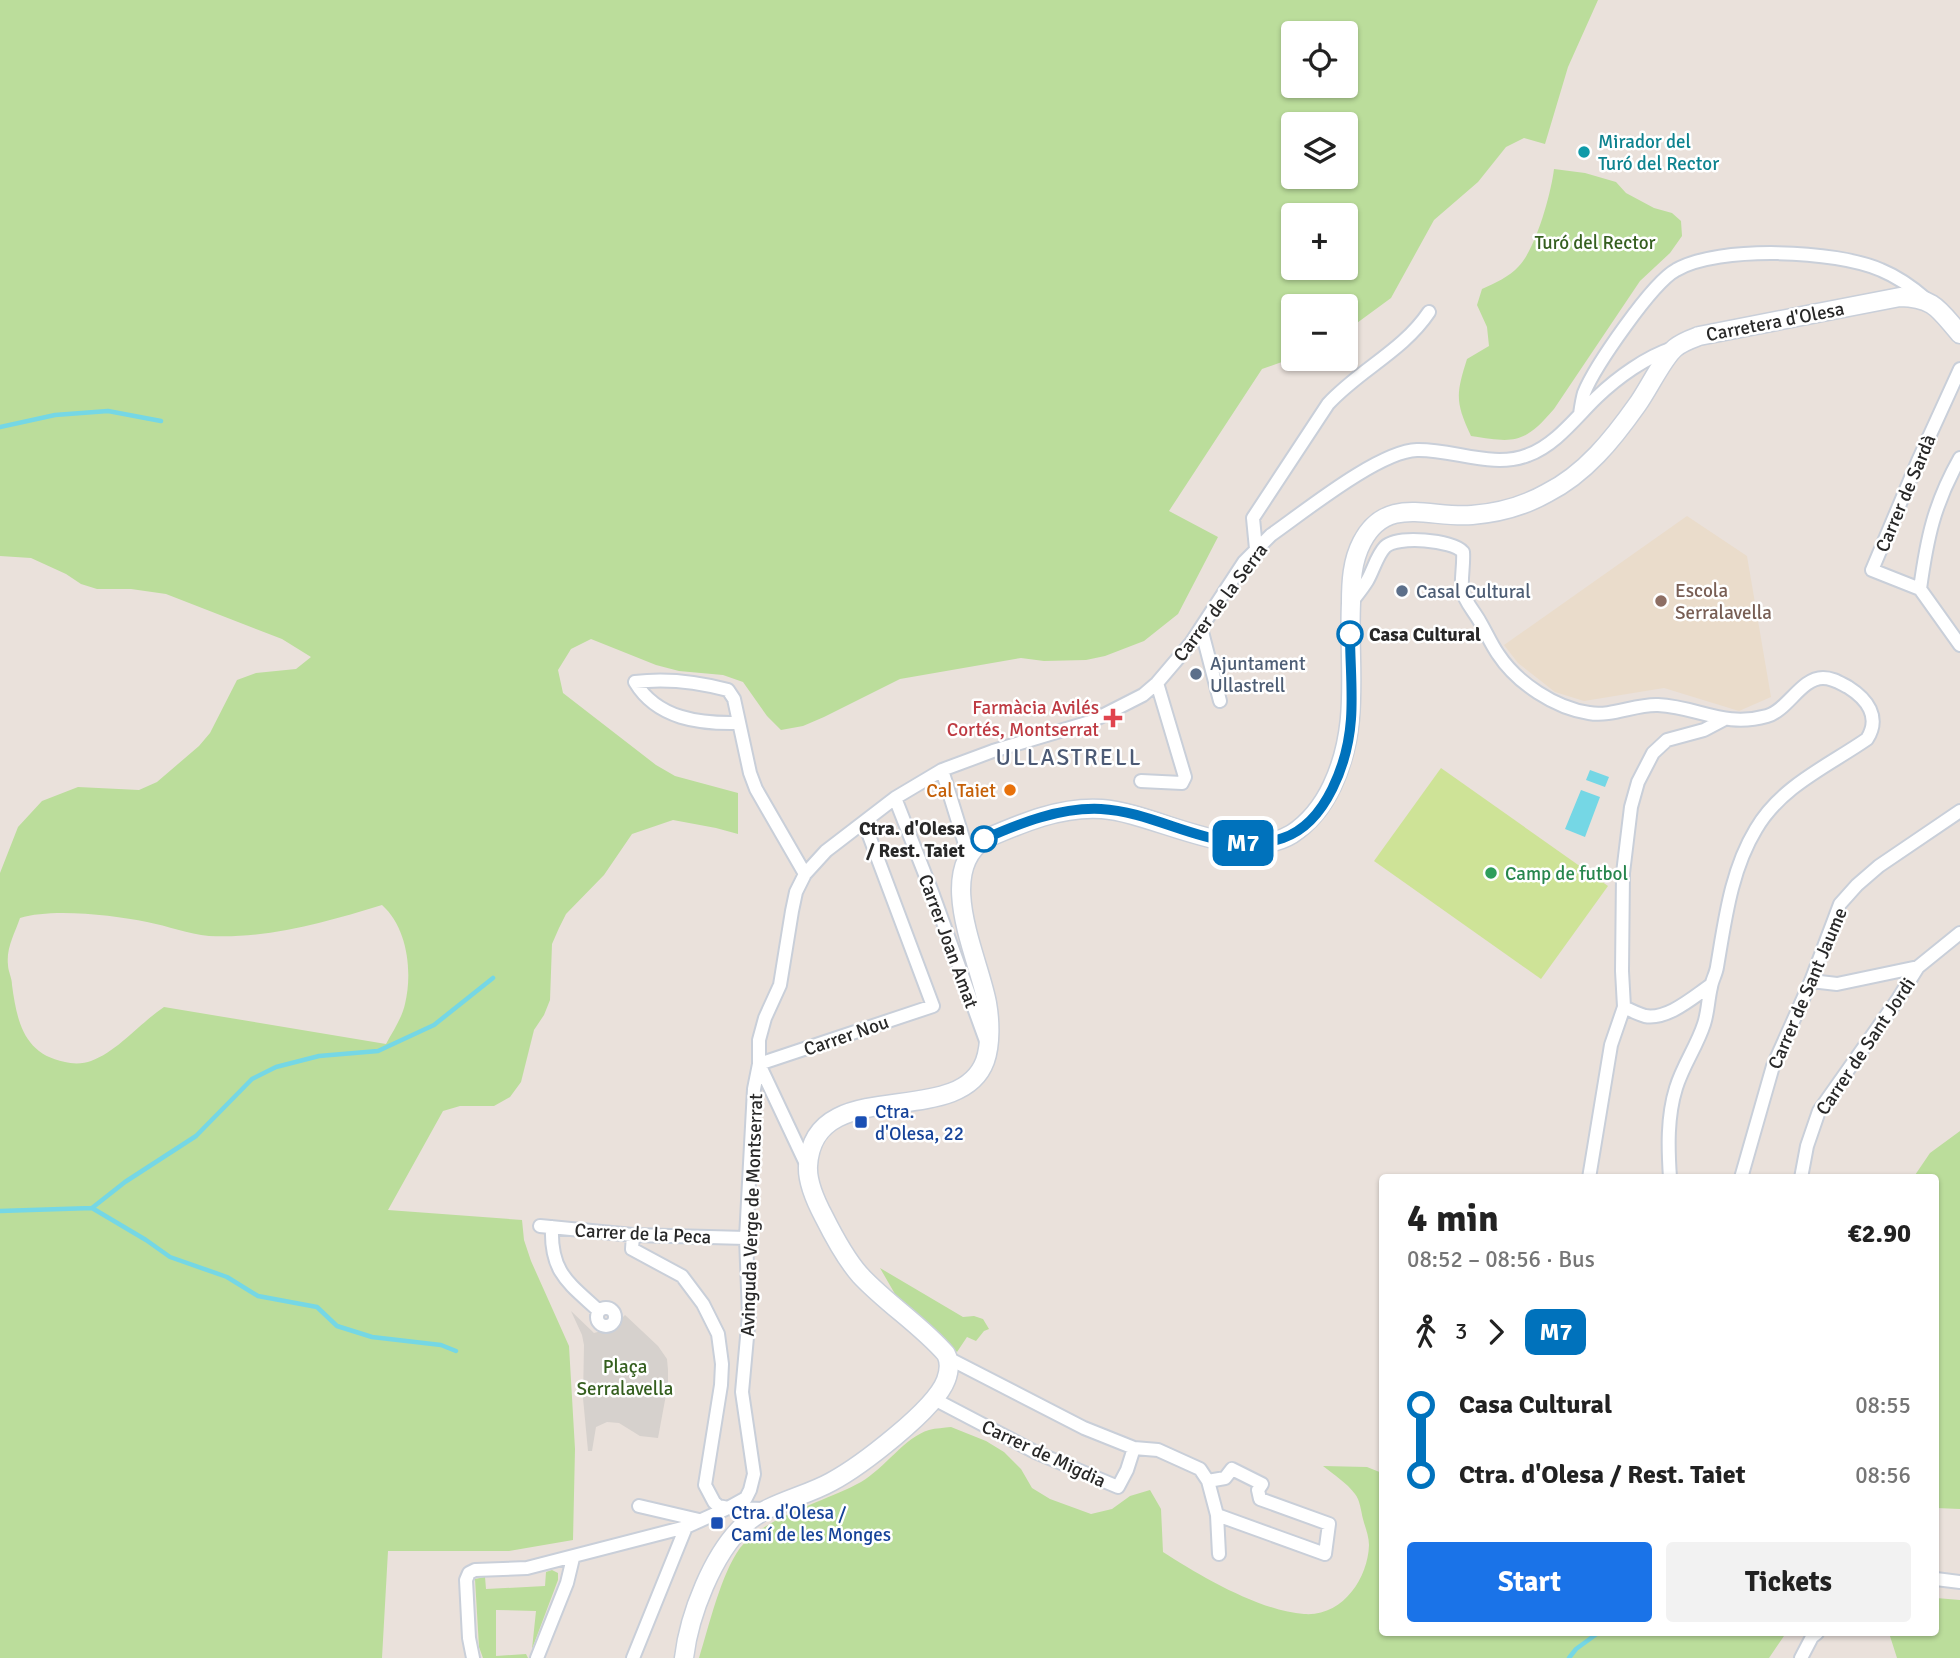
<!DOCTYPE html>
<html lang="en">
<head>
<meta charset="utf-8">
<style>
	body { margin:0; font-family:Signika,sans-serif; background:#f2f2f2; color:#222; height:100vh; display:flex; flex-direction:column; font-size:26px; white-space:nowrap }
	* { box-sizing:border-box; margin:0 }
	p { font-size:23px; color:#767676 }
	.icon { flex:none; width:38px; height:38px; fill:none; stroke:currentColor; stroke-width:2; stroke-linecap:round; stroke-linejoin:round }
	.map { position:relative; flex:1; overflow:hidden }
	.side { position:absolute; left:1379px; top:1174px; width:560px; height:462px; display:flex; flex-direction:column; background:#fff; border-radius:7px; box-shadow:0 2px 5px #0004 }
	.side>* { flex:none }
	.badge { padding:0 14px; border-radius:10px; font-size:24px; line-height:46px }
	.controls { position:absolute; left:1281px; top:21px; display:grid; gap:14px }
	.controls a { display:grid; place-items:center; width:77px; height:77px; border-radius:7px; background:#fff; box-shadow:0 2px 5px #0004; font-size:35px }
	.map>.badge { position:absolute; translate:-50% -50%; box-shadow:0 0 0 4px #fff }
	.legs { display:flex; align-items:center; gap:10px; height:77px; padding:0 28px; font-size:23px }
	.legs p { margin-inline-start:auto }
	.headline { display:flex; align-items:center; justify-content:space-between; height:119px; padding:0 28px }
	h1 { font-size:38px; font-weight:700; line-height:52px }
	.button { display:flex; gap:14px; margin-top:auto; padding:14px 28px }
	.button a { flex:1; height:80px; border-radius:7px; background:#1a73e8; color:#fff; font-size:28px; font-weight:700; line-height:80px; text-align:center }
	.button a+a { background:#f2f2f2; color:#222 }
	ul { padding:0 28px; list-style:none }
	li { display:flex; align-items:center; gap:24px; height:70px; font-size:26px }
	li i { display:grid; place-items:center; width:10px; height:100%; margin:0 9px; background:currentColor }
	li i::after { content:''; width:18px; height:18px; margin:-9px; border:5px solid; border-radius:50%; background:#fff }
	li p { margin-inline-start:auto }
	li:first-child i { background:linear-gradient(#0000 50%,currentColor 0) }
	li:last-child i { background:linear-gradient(currentColor 50%,#0000 0) }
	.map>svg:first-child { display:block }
</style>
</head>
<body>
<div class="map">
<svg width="1960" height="1658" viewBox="0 0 1960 1658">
	<rect width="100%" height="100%" fill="#eae1db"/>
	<!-- education -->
	<path fill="#eadccb" d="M1687 516 1747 556 1771 697 1739 711 1664 688 1584 701 1555 692 1518 663 1504 645Z"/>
	<!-- green -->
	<path fill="#bbdd9b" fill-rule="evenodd" d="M0 0H1598L1568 67 1545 144 1524 138 1506 147 1478 182 1434 220 1391 298 1346 331V306H1293V358L1262 369 1169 511 1218 537 1178 614 1144 641 1105 656 1086 660 1044 661 1021 658 900 679 824 717 803 726 781 730 767 716 743 682 723 675 679 671 656 665 591 639 571 649 558 670 563 693 656 765 675 776 738 793V834L716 828 673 820 632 834 604 875 566 914 559 928 552 944 550 1000 544 1015 534 1030 521 1082 510 1097 494 1106H460L443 1111 388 1210 522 1220 524 1240 531 1261 569 1346 575 1449 573 1540 509 1551H388L382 1658H0V873L18 827 42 801 78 787 139 790 157 782 199 746 210 733 237 680 256 673 296 669 311 657 282 639 166 594 131 589H97L81 584 66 574 31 558 0 556ZM1293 33H1346V86H1293ZM1293 124H1346V177H1293ZM1293 215H1346V268H1293ZM382 905C407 927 413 971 405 1004 402 1018 393 1031 386 1044L164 1007C140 1023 118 1051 91 1061 84 1064 72 1064 65 1062 24 1054 17 1022 12 985 12 978 8 971 8 965 6 948 15 933 20 918 52 908 113 915 147 922 168 926 188 934 209 936 269 939 326 922 382 905Z
		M1554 169 1585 173 1616 182 1626 193 1654 208 1672 213 1681 221 1682 236 1670 253 1640 281 1554 409C1524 444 1515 443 1471 436 1455 402 1456 394 1467 359L1489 346 1487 327 1477 305 1482 289C1495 283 1509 277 1519 266 1536 248 1551 194 1554 169Z
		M1960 1131V1509L1936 1508V1178H1913L1930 1153Z
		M880 1268 963 1317 974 1316 983 1319 989 1329 984 1331 976 1341 967 1337 957 1352 895 1294Z
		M951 1427 986 1441 1004 1452 1021 1469 1032 1488 1050 1499 1091 1514 1112 1509 1130 1496 1150 1490 1161 1509 1163 1552C1200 1576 1260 1611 1304 1614 1342 1617 1368 1579 1369 1545 1369 1536 1365 1527 1363 1519 1361 1511 1360 1500 1355 1494 1347 1483 1333 1474 1323 1466L1367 1467 1382 1473V1633H1786L1769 1658H699C709 1626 721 1574 740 1548 764 1517 827 1501 861 1482 885 1468 905 1437 929 1430 936 1428 944 1428 951 1427Z
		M552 1570 558 1573V1580L532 1649 536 1611 496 1610V1656L526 1654 528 1658H483L479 1647 475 1579 485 1577 486 1589 545 1586 546 1572Z
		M1936 1598 1960 1600V1658H1897L1889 1633H1936Z"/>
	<!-- pitch -->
	<path fill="#cee397" d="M1441 768 1608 886 1541 979 1374 861Z"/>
	<!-- plaza -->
	<path fill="#d6d1cd" d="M571 1311 594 1333 612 1328 625 1315 658 1346 667 1359 668 1370V1384L658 1438 640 1436 619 1423 607 1422 596 1427 592 1451H588L583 1398 584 1345 582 1335Z"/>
	<!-- water -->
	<path fill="#75d7e5" d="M1590 770 1609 777 1605 787 1586 780Z
		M1581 790 1600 797 1585 837 1565 829Z"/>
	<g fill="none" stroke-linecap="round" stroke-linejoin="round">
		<!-- stream -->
		<path stroke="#75d7e5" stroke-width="4.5" d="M0 427 55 415 108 411 161 421
			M92 1208 146 1240 170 1257 227 1277 258 1296 317 1307 337 1326 372 1337 441 1345 456 1351
			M0 1211 92 1208 125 1182 196 1136 252 1079 276 1067 319 1056 378 1051 434 1025 493 978
			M1569 1658 1576 1649 1598 1633"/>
		<defs>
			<path id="street" d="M1580 414C1581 407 1582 400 1584 393 1595 366 1652 283 1676 270 1719 245 1836 250 1881 270 1898 277 1912 287 1926 299
				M1256 549 1253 518 1328 404C1359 370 1403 351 1429 312
				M1920 589 1872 570 1918 461 1960 369
				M1920 589C1927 538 1934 504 1960 458
				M1920 589 1960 645
				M1351 603C1356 596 1362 589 1367 581 1373 571 1377 555 1385 547 1397 535 1453 540 1463 552 1464 564 1461 577 1462 589 1464 601 1474 611 1480 622 1486 632 1491 644 1498 654 1517 683 1555 708 1589 713 1612 717 1635 704 1658 705 1699 707 1724 728 1767 716 1788 710 1801 678 1823 678 1833 678 1840 683 1848 687 1867 699 1881 717 1867 739 1828 766 1781 786 1756 829 1731 870 1725 920 1717 967 1716 974 1712 980 1711 987 1708 999 1708 1012 1704 1024 1697 1046 1683 1065 1676 1088 1667 1117 1668 1148 1670 1178
				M1201 628 1220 701
				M739 723C700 724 657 719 635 682 666 678 698 682 728 690L734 699 750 773 756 789 805 874
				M942 770 968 854
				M1141 781 1182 783 1185 777 1157 683
				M895 798 932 892 986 1041
				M1811 981 1837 984 1918 967
				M1624 1007C1630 1010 1638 1014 1645 1016 1668 1020 1693 997 1711 985
				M759 1064 933 1006 864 822
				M759 1064 808 1168
				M1589 1178 1611 1045 1624 1007 1622 971 1623 873 1631 807 1638 782 1653 753 1667 740 1704 730 1723 720
				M1741 1178 1773 1066 1811 981 1840 904 1857 885 1879 866 1960 811
				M1801 1178 1807 1146 1819 1111 1898 999 1918 967 1960 933
				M540 1226 633 1235 746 1238
				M552 1227C550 1273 569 1283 599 1311
				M633 1235 632 1249 682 1276 703 1304 718 1334 722 1364 721 1385 705 1485 714 1502 718 1506 728 1508
				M597 1317a9 9 0 1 1 18 0a9 9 0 1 1-18 0Z
				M948 1358 1084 1428 1134 1448 1158 1450 1200 1469 1208 1481 1217 1515 1325 1554 1329 1524 1260 1499 1258 1490 1262 1484 1232 1469 1225 1478 1208 1481
				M934 1399 1035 1452 1118 1487 1127 1470 1134 1448
				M639 1506 699 1520
				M728 1508 746 1498 750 1490 754 1474 742 1392 749 1315 746 1238 754 1089 759 1064V1040L765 1018 780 985 792 911 796 892 805 874 826 851 895 798 942 770 993 751 1090 722 1143 695 1157 683 1191 643 1244 562 1271 535C1304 512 1379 451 1417 450 1453 449 1493 469 1528 455 1556 445 1577 416 1597 397 1618 377 1646 357 1673 348
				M1217 1515 1219 1554
				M1936 1579 1960 1582
				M473 1658 469 1638 466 1580 469 1573 475 1570 527 1568 686 1527 728 1508 768 1509
				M537 1658 567 1583 573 1558
				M633 1658 686 1527
				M1801 1658 1812 1637 1817 1633"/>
			<path id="secondary" d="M684 1658C689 1615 713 1553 745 1524 768 1503 804 1497 831 1482 859 1467 935 1410 946 1380 949 1372 950 1362 946 1354 921 1325 887 1304 860 1275 845 1258 834 1237 824 1217 816 1202 807 1183 808 1166 813 1071 959 1132 985 1061 991 1044 990 1020 987 1003 979 958 934 872 985 839 1022 823 1061 806 1102 809 1156 813 1240 866 1292 834 1310 822 1323 805 1332 786 1361 725 1348 667 1351 603 1351 582 1352 561 1362 542 1387 494 1431 519 1472 515 1498 513 1524 506 1547 493 1585 474 1613 439 1637 405 1648 390 1663 358 1675 348 1682 342 1691 339 1699 336L1900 297C1935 298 1939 310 1960 334"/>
		</defs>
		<!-- street casing -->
		<use href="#street" stroke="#c9cfd9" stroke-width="16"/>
		<!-- secondary casing -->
		<use href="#secondary" stroke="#c9cfd9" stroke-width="21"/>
		<!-- street -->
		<use href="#street" stroke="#fff" stroke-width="12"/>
		<!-- secondary -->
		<use href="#secondary" stroke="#fff" stroke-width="18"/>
	</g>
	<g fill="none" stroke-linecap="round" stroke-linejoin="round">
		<defs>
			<path id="line-1" d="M984 839C1020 823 1061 807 1101 809 1144 811 1187 836 1230 842 1247 844 1266 844 1283 838 1327 823 1348 761 1351 719 1353 691 1350 663 1350 634"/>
		</defs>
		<!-- line-1 casing -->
		<use href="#line-1" stroke="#fff" stroke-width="16"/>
		<!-- line-1 -->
		<use href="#line-1" stroke="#0072bc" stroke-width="10"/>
	</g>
	<!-- markers -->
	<circle fill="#0f9aa8" stroke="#fff" stroke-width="2.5" cx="1584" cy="152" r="7"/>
	<g fill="#5c6f8a" stroke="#fff" stroke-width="2.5">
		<circle cx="1402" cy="591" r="7"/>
		<circle cx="1196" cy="674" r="7"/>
	</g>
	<circle fill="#8d6e63" stroke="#fff" stroke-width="2.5" cx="1661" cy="601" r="7"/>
	<g fill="#fff" stroke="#0072bc" stroke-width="3.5">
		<circle cx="1350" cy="634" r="12"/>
		<circle cx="984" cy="839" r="12"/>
	</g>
	<path fill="#e0444e" stroke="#fff" stroke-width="2.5" d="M1109.5 707.5h7v7h7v7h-7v7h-7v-7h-7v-7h7z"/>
	<circle fill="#e8710a" stroke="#fff" stroke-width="2.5" cx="1010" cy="790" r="7"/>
	<circle fill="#2e9e5b" stroke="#fff" stroke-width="2.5" cx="1491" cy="873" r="7"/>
	<g fill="#1a4fb4" stroke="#fff" stroke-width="2.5">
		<rect x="854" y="1115" width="14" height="14" rx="3.5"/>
		<rect x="710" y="1516" width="14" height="14" rx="3.5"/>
	</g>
	<g text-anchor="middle" stroke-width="5" stroke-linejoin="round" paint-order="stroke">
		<!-- culture labels -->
		<g font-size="19" fill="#0d838f" stroke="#fff" text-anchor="start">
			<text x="1598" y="148">Mirador del<tspan x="1598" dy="22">Turó del Rector</tspan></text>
		</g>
		<!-- park labels -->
		<g font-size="19" fill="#355f1f" stroke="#fff">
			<text x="1595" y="249">Turó del Rector</text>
			<text x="625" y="1373">Plaça<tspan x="625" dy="22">Serralavella</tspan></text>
		</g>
		<!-- street labels -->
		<g font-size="19" fill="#282828" stroke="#fff">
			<text transform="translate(1775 321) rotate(-11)" y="7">Carretera d'Olesa</text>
			<text transform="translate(1905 493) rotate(-67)" y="7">Carrer de Sardà</text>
			<text transform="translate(1220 602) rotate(-53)" y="7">Carrer de la Serra</text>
			<text transform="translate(949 941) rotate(70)" y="7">Carrer Joan Amat</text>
			<text transform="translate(1807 988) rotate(-67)" y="7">Carrer de Sant Jaume</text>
			<text transform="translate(846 1035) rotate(-19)" y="7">Carrer Nou</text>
			<text transform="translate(1865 1046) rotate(-56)" y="7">Carrer de Sant Jordi</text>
			<text transform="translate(751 1215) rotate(-88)" y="7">Avinguda Verge de Montserrat</text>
			<text transform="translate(643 1233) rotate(3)" y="7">Carrer de la Peca</text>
			<text transform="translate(1044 1453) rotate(25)" y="7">Carrer de Migdia</text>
		</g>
		<!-- education labels -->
		<g font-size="19" fill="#785e54" stroke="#fff" text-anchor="start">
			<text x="1675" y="597">Escola<tspan x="1675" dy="22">Serralavella</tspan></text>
		</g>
		<!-- service labels -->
		<g font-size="19" fill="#4e5e75" stroke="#fff" text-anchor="start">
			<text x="1416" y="598">Casal Cultural</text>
			<text x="1210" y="670">Ajuntament<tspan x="1210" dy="22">Ullastrell</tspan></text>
		</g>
		<!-- stop labels -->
		<g font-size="19" font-weight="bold" fill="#282828" stroke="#fff" text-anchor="start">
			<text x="1369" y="641">Casa Cultural</text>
			<text x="965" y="835" text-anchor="end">Ctra. d'Olesa<tspan x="965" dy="22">/ Rest. Taiet</tspan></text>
		</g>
		<!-- health labels -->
		<g font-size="19" fill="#be3a42" stroke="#fff" text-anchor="end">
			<text x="1099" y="714">Farmàcia Avilés<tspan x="1099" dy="22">Cortés, Montserrat</tspan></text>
		</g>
		<!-- food labels -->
		<g font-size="19" fill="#c56008" stroke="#fff" text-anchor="end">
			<text x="996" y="797">Cal Taiet</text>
		</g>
		<!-- leisure labels -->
		<g font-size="19" fill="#27864d" stroke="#fff" text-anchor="start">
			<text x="1505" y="880">Camp de futbol</text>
		</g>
		<!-- transit labels -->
		<g font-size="19" fill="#164399" stroke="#fff" text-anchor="start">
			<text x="875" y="1118">Ctra.<tspan x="875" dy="22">d'Olesa, 22</tspan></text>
			<text x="731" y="1519">Ctra. d'Olesa /<tspan x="731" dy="22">Camí de les Monges</tspan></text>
		</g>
		<!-- quarter labels -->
		<g font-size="23" letter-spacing="2" fill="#4c5a75" stroke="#fff">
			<text x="1069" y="765">ULLASTRELL</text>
		</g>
	</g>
</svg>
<div class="controls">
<a><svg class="icon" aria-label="locate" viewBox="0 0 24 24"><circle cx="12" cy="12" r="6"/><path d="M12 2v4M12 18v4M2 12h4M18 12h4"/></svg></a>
<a><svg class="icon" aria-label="layers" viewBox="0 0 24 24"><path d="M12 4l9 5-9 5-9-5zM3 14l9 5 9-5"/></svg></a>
<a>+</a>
<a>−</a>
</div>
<b class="badge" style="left:1243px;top:843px;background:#0072bc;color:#fff">M7</b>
<section class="side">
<div class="headline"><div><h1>4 min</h1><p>08:52 – 08:56 · Bus</p></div><b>€2.90</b></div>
<div class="legs"><svg class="icon" aria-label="walk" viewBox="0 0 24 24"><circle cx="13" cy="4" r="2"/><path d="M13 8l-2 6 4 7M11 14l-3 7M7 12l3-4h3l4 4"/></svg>3<svg class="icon" aria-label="forward" viewBox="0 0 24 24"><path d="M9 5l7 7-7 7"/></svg><b class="badge" style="background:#0072bc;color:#fff">M7</b></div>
<ul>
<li><i style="color:#0072bc"></i><b>Casa Cultural</b><p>08:55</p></li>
<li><i style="color:#0072bc"></i><b>Ctra. d'Olesa / Rest. Taiet</b><p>08:56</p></li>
</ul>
<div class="button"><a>Start</a><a>Tickets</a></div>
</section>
</div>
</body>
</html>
